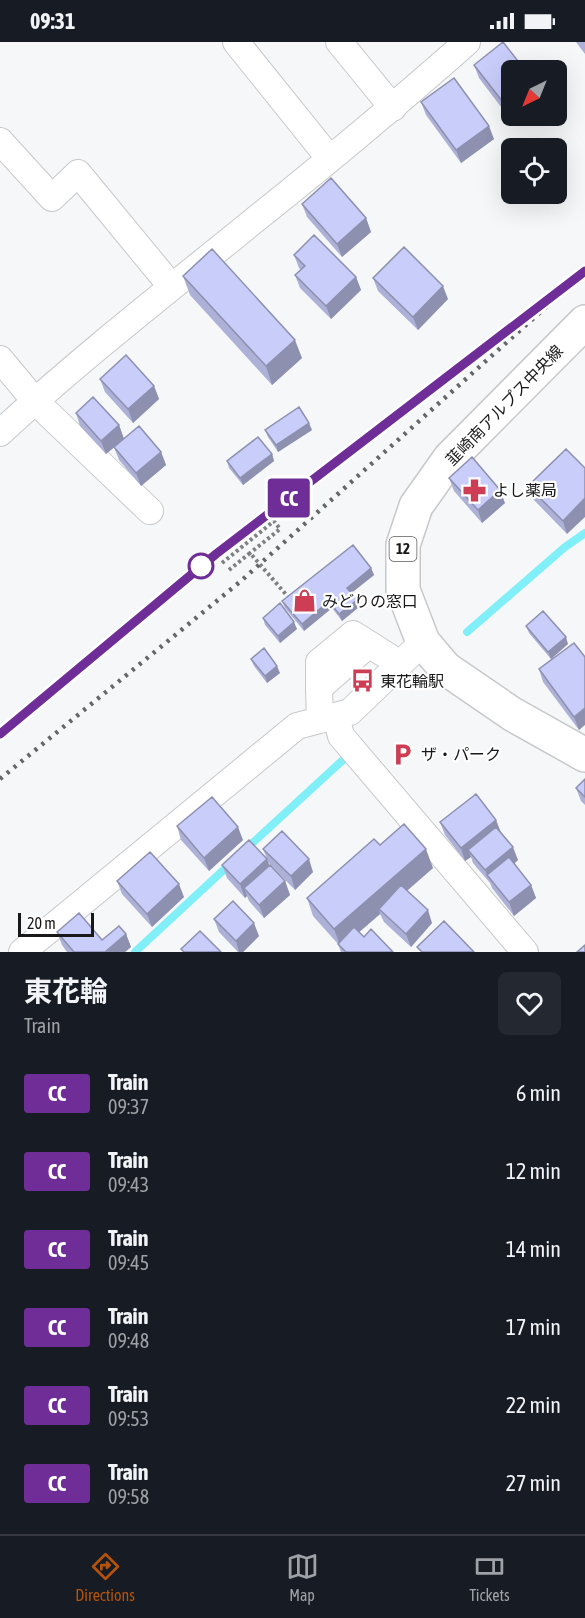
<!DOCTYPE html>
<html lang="en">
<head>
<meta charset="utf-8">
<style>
	body { margin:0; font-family:"Asap Condensed","Noto Sans JP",sans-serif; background:#242831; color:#f1f3f6; height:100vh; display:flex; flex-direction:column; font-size:22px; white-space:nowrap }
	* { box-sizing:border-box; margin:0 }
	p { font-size:20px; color:#9ea1a6 }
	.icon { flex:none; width:33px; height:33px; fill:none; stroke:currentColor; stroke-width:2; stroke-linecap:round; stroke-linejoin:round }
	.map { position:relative; height:910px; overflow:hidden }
	.side { display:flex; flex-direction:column; background:#171b24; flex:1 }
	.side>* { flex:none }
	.badge { padding:0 12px; border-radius:4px; font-size:21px; line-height:39px }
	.needle { width:39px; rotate:223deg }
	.controls { position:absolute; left:501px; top:18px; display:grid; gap:12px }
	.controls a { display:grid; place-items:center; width:66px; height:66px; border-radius:9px; background:#171b24; box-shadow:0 6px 24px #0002; font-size:30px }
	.scale { position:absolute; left:18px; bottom:15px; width:76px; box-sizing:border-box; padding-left:6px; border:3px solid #181819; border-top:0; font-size:16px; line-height:21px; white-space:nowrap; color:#181819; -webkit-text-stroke:4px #fff; paint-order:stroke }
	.map>.badge { position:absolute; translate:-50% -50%; box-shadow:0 0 0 3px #fff }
	.round { display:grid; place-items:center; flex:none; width:63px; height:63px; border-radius:9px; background:#242831 }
	.overview { display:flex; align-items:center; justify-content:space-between; height:102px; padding:0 24px }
	h1 { font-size:28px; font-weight:700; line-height:45px }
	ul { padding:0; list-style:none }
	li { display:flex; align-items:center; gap:18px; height:78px; padding:0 24px }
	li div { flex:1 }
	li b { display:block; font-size:22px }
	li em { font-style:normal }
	li .badge { min-width:66px; font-weight:700; text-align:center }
	.status { display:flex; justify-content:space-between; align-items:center; height:42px; padding:0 30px; background:#171b24; direction:ltr }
	.status svg { height:16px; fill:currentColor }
	.tab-bar { display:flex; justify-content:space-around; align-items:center; height:84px; border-top:2px solid #363941; background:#171b24; font-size:16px; color:#9ea1a6 }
	.tab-bar a { display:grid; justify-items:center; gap:3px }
	.tab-bar .active { color:#b45309 }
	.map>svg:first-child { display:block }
</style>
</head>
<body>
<div class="status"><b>09:31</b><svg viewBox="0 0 49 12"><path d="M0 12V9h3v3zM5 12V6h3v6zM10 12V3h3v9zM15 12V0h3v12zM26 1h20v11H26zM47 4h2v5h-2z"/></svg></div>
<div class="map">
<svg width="585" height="910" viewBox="0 0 585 910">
	<rect width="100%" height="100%" fill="#f6f7f9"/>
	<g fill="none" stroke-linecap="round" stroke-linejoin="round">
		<!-- stream -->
		<path stroke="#80eff7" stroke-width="8" d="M467 590 565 505 585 491
			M246 807 344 717
			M135 910 230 822"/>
		<defs>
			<path id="minor" d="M236 0 330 117
				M339 0 393 66
				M0 99 52 156 78 131 171 244
				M0 317 35 359 150 469
				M0 391C80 317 166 250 251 181 325 122 397 62 467 0
				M319 646V620L353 592 369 602
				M336 674 341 694 525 910
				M320 678 319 646 369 602 400 622
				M22 910 297 684 350 670 423 600"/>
			<path id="major" d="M585 280 450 416 416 464 403 503V548L423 600 445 626 512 672 585 713"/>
		</defs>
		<!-- minor casing -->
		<use href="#minor" stroke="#c7c8ca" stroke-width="28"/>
		<!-- major casing -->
		<use href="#major" stroke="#c7c8ca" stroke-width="36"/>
		<!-- path -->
		<path stroke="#7f8081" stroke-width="4" stroke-dasharray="3 3" stroke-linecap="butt" d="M222 521 274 479 280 487 250 511
			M229 528 250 511 290 557"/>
		<!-- minor -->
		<use href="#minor" stroke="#fff" stroke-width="26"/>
		<!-- major -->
		<use href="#major" stroke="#fff" stroke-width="33"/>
		<!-- rail -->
		<path stroke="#666667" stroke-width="4.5" stroke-dasharray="3 6" stroke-linecap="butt" d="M0 692 216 512 518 280
			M0 737 241 539 585 230"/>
	</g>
	<!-- wall -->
	<path fill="#adb0d7" d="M576 0H585V12Z
		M474 23 525 28 512 74H525L514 82 479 36Z
		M421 60 494 97 461 121 426 73Z
		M302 162 366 176 371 190 342 215 307 175Z
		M294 213 356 235 361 248 331 277 300 246 295 233 301 228 299 226Z
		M183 234 302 316 272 343 190 253Z
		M373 236 448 257 418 288 378 249Z
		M100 337 154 344 159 357 133 381 105 350Z
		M76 371 119 383 124 397 106 412 80 384Z
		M265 388H312L278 410 268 395Z
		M114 405 161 410 166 423 141 444 119 418Z
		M566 407 567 492 533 457 528 444Z
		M272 412 274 419 243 443 229 426 227 419Z
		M449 436 505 461 482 481 454 449Z
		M371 526 374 533 351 551 359 565 342 579 332 566 304 589 285 566 282 559Z
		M263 576 297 587 280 601 265 583Z
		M526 584 568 602 551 617 529 591Z
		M585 615 579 688 543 640 539 627Z
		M251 617 280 631 267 641 254 624Z
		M585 737V763L581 759 576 746Z
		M496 778 501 791 518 818 514 822 531 843 536 856 514 874 492 846 490 841 473 821 471 815 465 819 445 793 440 780Z
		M177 784 243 798 209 829 181 798Z
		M380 803 433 826 407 849 432 881 411 905 384 880 380 872 359 890 364 895 393 910H341L338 902 313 874 307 856Z
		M263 807 313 830 295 848 268 820 269 823 285 839 290 853 264 876 249 859 247 854 245 856 227 836 222 823 267 817Z
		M117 839 184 855 152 885 122 852Z
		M214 877 259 894 243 910H238L219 890Z
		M57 890 102 898 126 892 131 905 125 910H67L62 903Z"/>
	<!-- shaded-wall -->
	<path fill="#8d90af" d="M512 67V74H525L514 82 510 69Z
		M489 84 494 97 461 121 456 108Z
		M366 176 371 190 342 215 337 202Z
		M356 235 361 248 331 277 326 264Z
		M443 244 448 257 418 288 413 275Z
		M295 298 302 316 272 343 266 324Z
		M154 344 159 357 133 381 128 367Z
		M309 381 312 388 278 410 276 403Z
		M119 383 124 397 106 412 101 399Z
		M161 410 166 423 141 444 136 431Z
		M272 412 274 419 243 443 240 436Z
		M500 448 505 461 482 481 478 468Z
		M585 456V475L567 492 563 479Z
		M371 526 374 533 349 553 347 546Z
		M357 558 359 565 342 579 339 572Z
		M329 559 332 566 304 589 302 582Z
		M294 580 297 587 280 601 278 594Z
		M566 595 568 602 551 617 548 610Z
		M277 624 280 631 267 641 265 634Z
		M585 666V683L579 688 574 675Z
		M496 778 501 791 468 808 471 815 465 819 461 806Z
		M238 785 243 798 209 829 204 816Z
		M513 805 518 818 492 839 487 833 485 828Z
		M426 807 433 826 382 870 379 867 380 872 341 906 334 887Z
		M267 817 272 831 244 846 247 854 245 856 240 842Z
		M309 817 313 830 295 848 291 834Z
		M285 839 290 853 264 876 259 863Z
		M179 842 184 855 152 885 147 872Z
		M531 843 536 856 514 874 509 860Z
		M428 868 432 881 411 905 406 892Z
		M254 881 259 894 243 910H239L236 899Z
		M126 892 131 905 125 910H105Z"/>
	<!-- building -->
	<path fill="#c9cdfa" stroke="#8d90af" stroke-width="1.5" d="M503 0 525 28H512V67L510 69 474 23Z
		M454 36 489 84 456 108 421 60Z
		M331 136 366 176 337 202 302 162Z
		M314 193 356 235 326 264 295 233 305 224 294 213Z
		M404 205 443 244 413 275 373 236Z
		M212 207 295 298 266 324 183 234Z
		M126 313 154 344 128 367 100 337Z
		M93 355 119 383 101 399 76 371Z
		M299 365 309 381 276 403 265 388Z
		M139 384 161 410 136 431 114 405Z
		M258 395 272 412 240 436 227 419Z
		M566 407 585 426V456L563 479 528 444Z
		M472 415 500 448 478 468 449 436Z
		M353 503 371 526 347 546 357 558 339 572 329 559 302 582 282 559Z
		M280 561 294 580 278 594 263 576Z
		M543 569 566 595 548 610 526 584Z
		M574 601 585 615V666L574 675 539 627Z
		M264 606 277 624 265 634 251 617Z
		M585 737V755L576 746Z
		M476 752 496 778 461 806 440 780Z
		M212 755 238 785 204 816 177 784Z
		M404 782 426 807 334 887 307 856 374 797 380 803Z
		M496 785 513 805 485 828 468 808Z
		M282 789 309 817 291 834 263 807Z
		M249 798 267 817 240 842 222 823Z
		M150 810 179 842 147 872 117 839Z
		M509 815 531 843 509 860 487 833Z
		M270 823 285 839 259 863 244 846Z
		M401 843 428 868 406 892 379 867Z
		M233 859 254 881 236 899 214 877Z
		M79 871 102 898 119 884 126 892 105 910H74L57 890Z
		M444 879 474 910H422L417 905Z
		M354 885 364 895 371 887 393 910H346L338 902Z
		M200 889 221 910H184L181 907Z
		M585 903V910H577Z"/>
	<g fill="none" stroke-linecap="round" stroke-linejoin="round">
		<defs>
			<path id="line" d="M0 692 216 512 585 229"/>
		</defs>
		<!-- line casing -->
		<use href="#line" stroke="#fff" stroke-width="14"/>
		<!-- line -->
		<use href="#line" stroke="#6f2d98" stroke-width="9"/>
	</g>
	<!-- icons -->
	<defs>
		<symbol id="pharmacy-bare" viewBox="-9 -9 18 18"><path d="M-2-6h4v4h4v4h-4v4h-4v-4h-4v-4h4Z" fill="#cd3d53" stroke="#fff" stroke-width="2.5" paint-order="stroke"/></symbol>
		<symbol id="shop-bare" viewBox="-9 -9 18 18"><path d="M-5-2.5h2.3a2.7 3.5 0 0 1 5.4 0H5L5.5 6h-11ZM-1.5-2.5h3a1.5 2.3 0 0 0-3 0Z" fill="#cd3d53" stroke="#fff" stroke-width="2.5" paint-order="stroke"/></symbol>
		<symbol id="bus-bare" viewBox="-9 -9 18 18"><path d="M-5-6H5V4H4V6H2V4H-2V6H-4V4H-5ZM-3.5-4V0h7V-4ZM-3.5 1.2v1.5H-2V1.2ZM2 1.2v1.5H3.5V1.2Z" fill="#cd3d53" stroke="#fff" stroke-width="2.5" paint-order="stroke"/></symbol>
		<symbol id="parking-bare" viewBox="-9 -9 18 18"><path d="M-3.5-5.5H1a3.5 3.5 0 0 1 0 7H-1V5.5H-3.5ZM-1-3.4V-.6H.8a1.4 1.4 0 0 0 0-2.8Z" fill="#cd3d53" stroke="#fff" stroke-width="2.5" paint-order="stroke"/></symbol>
	</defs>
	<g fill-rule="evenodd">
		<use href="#pharmacy-bare" x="458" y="432" width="33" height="33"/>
		<use href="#shop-bare" x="288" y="542" width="33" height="33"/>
		<use href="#bus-bare" x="346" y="622" width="33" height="33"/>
		<use href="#parking-bare" x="386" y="696" width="33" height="33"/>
	</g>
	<!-- markers -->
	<circle fill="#fff" stroke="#6f2d98" stroke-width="3" cx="201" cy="524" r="12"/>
	<g text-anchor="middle" stroke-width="4.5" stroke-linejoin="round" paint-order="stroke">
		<!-- shield labels -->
		<rect fill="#fff" stroke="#5d5d5e" stroke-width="1.5" x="389.5" y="495" width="27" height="24" rx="4.5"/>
		<g font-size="15" font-weight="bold" fill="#181819">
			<text x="403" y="512">12</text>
		</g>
		<!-- street labels -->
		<g font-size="16" fill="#181819" stroke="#fff">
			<text transform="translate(504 363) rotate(-46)" y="6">韮崎南アルプス中央線</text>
		</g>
		<!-- poi labels -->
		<g font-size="16" fill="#181819" stroke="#fff" text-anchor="start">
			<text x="493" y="454">よし薬局</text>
			<text x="322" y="565">みどりの窓口</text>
			<text x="380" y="645">東花輪駅</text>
			<text x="421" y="718">ザ・パーク</text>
		</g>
	</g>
</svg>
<div class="controls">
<a><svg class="needle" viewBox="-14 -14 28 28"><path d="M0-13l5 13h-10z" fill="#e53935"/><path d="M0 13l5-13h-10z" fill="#9ea1a6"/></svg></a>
<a><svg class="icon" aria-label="locate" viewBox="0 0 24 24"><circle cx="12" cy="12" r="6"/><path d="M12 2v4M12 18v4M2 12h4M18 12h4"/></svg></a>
</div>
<div class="scale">20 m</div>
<b class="badge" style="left:289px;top:456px;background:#6f2d98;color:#fff">CC</b>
</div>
<section class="side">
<div class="overview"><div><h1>東花輪</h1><p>Train</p></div><a class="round"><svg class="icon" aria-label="heart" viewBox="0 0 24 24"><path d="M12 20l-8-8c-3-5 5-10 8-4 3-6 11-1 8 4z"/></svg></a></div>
<ul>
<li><span class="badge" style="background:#6f2d98;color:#fff">CC</span><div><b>Train</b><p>09:37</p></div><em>6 min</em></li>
<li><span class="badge" style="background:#6f2d98;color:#fff">CC</span><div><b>Train</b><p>09:43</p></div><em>12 min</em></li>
<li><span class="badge" style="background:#6f2d98;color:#fff">CC</span><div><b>Train</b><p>09:45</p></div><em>14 min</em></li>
<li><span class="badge" style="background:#6f2d98;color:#fff">CC</span><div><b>Train</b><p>09:48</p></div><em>17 min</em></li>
<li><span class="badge" style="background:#6f2d98;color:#fff">CC</span><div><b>Train</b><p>09:53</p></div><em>22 min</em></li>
<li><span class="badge" style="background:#6f2d98;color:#fff">CC</span><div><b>Train</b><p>09:58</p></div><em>27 min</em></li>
</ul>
</section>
<nav class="tab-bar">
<a class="active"><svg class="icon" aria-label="directions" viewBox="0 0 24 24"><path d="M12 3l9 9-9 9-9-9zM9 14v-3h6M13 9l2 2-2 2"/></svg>Directions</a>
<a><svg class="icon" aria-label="map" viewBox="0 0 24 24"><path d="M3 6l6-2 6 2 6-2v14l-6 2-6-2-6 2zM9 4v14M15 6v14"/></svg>Map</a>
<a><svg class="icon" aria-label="tickets" viewBox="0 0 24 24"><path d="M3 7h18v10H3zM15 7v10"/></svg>Tickets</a>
</nav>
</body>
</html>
